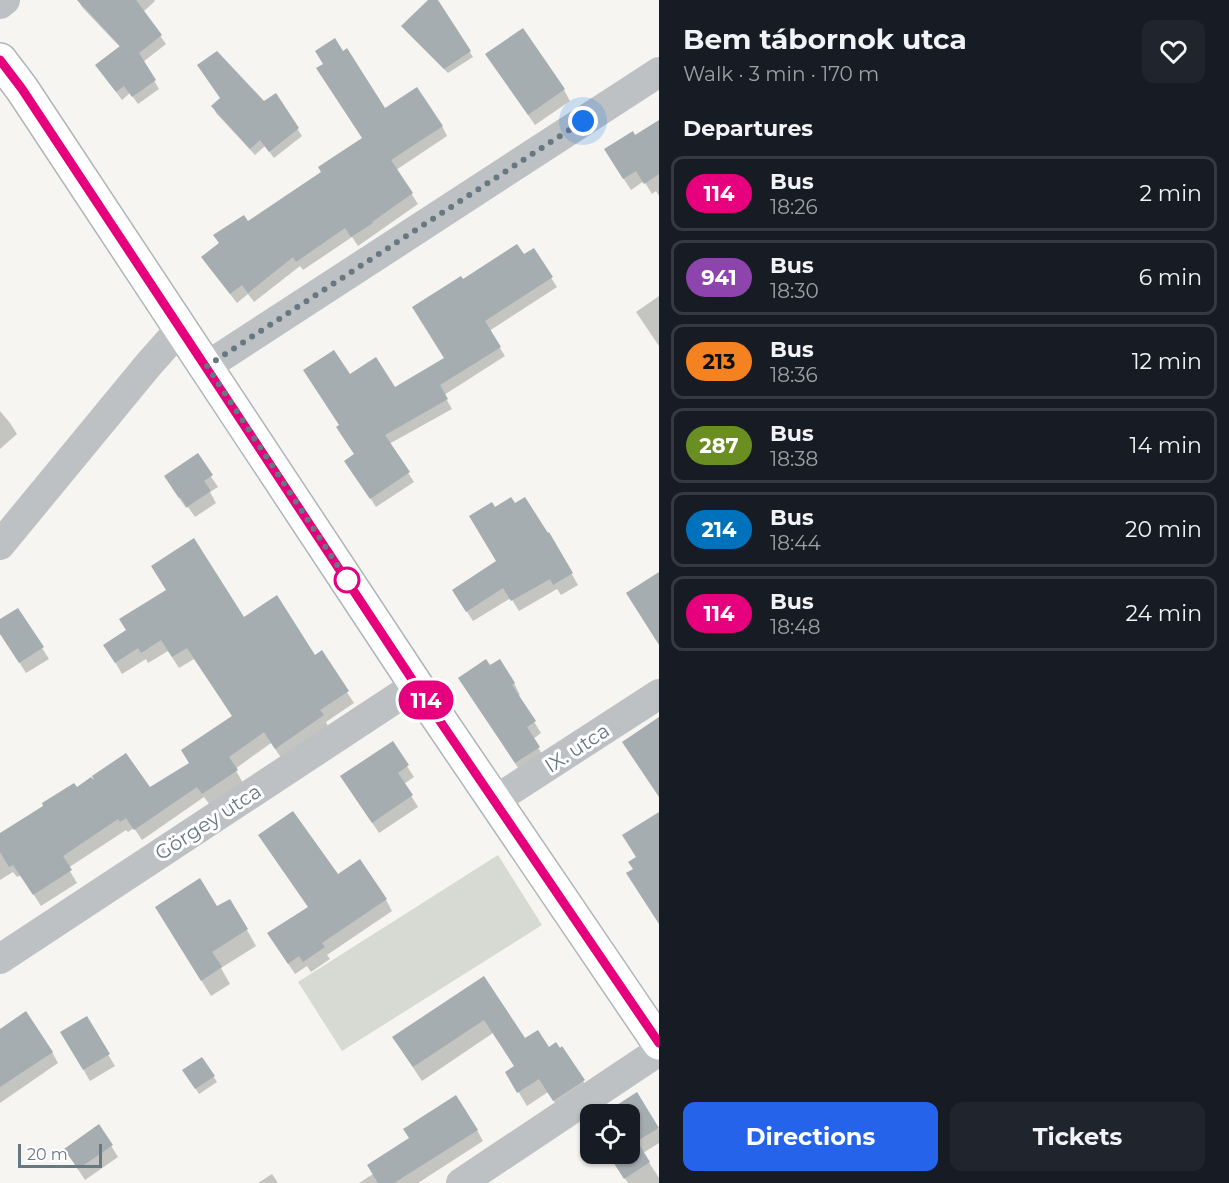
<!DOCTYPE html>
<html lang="en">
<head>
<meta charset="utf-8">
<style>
	body { margin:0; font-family:Montserrat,sans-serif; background:#20242c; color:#f1f3f6; height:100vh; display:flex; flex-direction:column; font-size:22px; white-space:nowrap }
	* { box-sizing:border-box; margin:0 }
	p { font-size:20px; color:#9ea1a6 }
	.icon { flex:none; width:33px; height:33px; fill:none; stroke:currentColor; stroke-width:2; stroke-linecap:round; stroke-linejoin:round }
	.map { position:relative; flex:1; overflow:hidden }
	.side { display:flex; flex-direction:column; background:#171b24; width:570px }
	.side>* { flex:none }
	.badge { padding:0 12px; border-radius:20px; font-size:21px; line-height:39px }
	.tools { position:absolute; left:580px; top:1104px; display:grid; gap:12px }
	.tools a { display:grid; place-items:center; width:60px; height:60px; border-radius:12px; background:#171b24; box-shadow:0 2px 4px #0004; font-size:30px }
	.scale { position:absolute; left:18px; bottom:15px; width:84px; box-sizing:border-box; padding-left:6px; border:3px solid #677881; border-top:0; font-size:16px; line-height:21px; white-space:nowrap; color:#677881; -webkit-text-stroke:4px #fff; paint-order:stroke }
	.you { position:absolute; width:30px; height:30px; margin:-15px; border:4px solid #fff; border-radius:50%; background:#1a73e8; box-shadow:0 0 0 9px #1a73e833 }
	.map>.badge { position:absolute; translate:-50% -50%; box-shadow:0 0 0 3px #fff }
	h2 { padding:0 24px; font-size:22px; line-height:54px }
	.round { display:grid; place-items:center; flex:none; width:63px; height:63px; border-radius:12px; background:#20242c }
	.headline { display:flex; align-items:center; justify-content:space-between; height:102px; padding:0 24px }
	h1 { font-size:28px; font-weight:700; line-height:45px }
	.primary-button { display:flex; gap:12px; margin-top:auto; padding:12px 24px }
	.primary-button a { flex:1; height:69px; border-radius:12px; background:#2563eb; color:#fff; font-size:24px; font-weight:700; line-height:69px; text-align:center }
	.primary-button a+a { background:#20242c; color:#f1f3f6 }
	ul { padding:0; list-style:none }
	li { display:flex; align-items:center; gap:18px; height:75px; margin:0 12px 9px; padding:0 12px; border:3px solid #363941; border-radius:12px }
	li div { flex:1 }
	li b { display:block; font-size:22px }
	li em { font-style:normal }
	li .badge { min-width:66px; font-weight:700; text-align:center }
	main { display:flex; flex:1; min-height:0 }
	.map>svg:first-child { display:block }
</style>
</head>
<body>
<main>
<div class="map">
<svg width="659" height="1183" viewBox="0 0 659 1183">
	<rect width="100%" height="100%" fill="#f6f5f2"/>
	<!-- green -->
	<path fill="#d6dad2" d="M498 855 542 925 342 1051 298 982Z"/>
	<!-- shadow -->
	<path fill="#0003" d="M78 0H154L155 1 143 12 166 44 143 62 159 89 138 104 130 93 122 100 102 73 120 47 82 7Z
		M430 0H436L473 57 448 73 406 31Z
		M494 65 564 90 570 101 535 125Z
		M275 95 302 136 274 158 265 146 255 155 216 113 213 106 264 103Z
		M384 110 442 126 447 136 396 170 418 204 358 246 352 237 303 270 300 266 254 302 248 294 237 303 209 267 203 258 247 223 322 172 364 139Z
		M656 124 659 130V196L656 191 652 194 644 181 631 190 612 161 635 138Z
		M533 250 557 287 489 331 505 356 444 395 452 409 389 444 414 482 376 507 352 470 356 455 341 426 349 376 395 389 446 359 462 282 524 256Z
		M659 296V346L636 312Z
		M0 411 10 423 17 434 0 449Z
		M197 456 218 487 210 492 216 503 195 517 188 507 186 508 172 488Z
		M549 534 578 585 561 595 557 589 519 611 511 598 473 621 460 601 498 562Z
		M243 619 314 657 321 653 354 703 326 722 329 728 282 759 271 743 235 769 243 783 210 805 204 797 142 840 134 828 128 832 126 830 68 868 77 883 41 906 21 875 17 877 13 872 0 880V835L76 789 99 785 150 789 191 764 233 717 194 659 179 668 168 651 148 663 146 659 122 674 105 645Z
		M0 621 42 648 49 659 26 673 0 632Z
		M490 668 514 683 520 695 518 696 541 733 533 739 545 759 522 774 467 689Z
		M392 743 414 777 404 784 418 807 379 833 349 788Z
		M337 876 386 900 392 911 327 955 330 959 311 972 307 966 295 974 276 945Z
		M217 908 247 930 256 946 221 968 230 984 211 996 166 924Z
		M483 978 525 1040 548 1049 582 1079 590 1093 561 1112 548 1092 527 1106 507 1073 515 1067 493 1033 422 1081 402 1051Z
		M86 1018 115 1066 90 1081 62 1033Z
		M0 1030 52 1052 58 1063 0 1103Z
		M202 1059 217 1082 199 1094 184 1070Z
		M636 1094 659 1130V1143L643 1153 659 1178V1183H628L609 1154H630V1114H604Z
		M99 1126 118 1157 85 1180 72 1160Z
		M477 1130 483 1141 418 1183H359L373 1174Z
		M272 1174 278 1183H258Z"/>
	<!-- building -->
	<path fill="#a5adb1" d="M77 0H136L162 35 139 53 156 80 132 97 124 86 116 92 95 65 120 46Z
		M428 0H438L471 51 444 69 401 26Z
		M523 28 565 89 528 115 485 54Z
		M335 38 343 51 347 48 385 108 417 87 443 126 391 160 413 193 372 222 373 223 351 237 345 228 296 262 293 257 248 293 242 285 230 294 201 257 219 243 213 235 244 215 248 221 321 172 318 167 362 138 316 68 323 64 315 51Z
		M217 51 264 101 276 93 299 128 269 152 260 140 250 149 211 106 220 98 197 65Z
		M659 120V174L644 184 636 171 623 179 604 149 633 131 635 135Z
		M517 244 524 254 534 248 553 277 485 321 501 347 440 385 448 399 385 435 410 472 370 499 344 461 354 454 336 427 339 425 303 370 334 350 350 374 376 357 395 387 444 358 412 307 461 276 463 279Z
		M198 453 213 475 204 481 211 491 187 507 180 497 179 498 164 476Z
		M511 497 515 503 525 497 548 533 549 532 573 573 553 585 550 579 511 601 503 588 466 612 452 590 496 561 469 516 492 502 495 507Z
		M194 538 244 617 277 595 315 655 322 650 349 691 320 710 324 715 275 749 264 732 229 757 238 770 202 794 197 787 134 830 126 818 120 822 118 819 63 856 72 870 33 895 13 865 9 867 0 852V833L43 806 42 803 74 783 77 787 91 777 94 780 92 776 126 753 150 787 189 763 181 750 232 716 187 648 172 657 161 640 141 653 138 648 115 663 103 645 126 630 119 619 166 590 151 566Z
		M659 572V645L626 593Z
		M18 608 44 647 19 663 0 634V619Z
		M486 659 490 665 500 659 515 683 512 685 536 721 527 727 540 747 515 763 458 678Z
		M659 717V797L622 742Z
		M393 741 409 765 398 773 413 795 372 823 340 776Z
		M293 811 338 874 360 859 387 899 322 943 325 947 303 962 299 956 288 964 267 933 308 907 258 835Z
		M659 812V924L626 873 633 869 628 862 636 857 622 835Z
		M200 878 217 906 230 899 248 929 212 952 222 967 201 981 155 907Z
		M484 976 525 1038 538 1030 549 1047 556 1042 560 1048 562 1046 585 1080 553 1101 539 1079 517 1093 505 1072 514 1066 484 1020 413 1067 392 1037Z
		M26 1011 53 1052 0 1087V1029Z
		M87 1016 110 1054 83 1070 60 1032Z
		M202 1057 215 1076 195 1089 182 1070Z
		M637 1092 659 1128 637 1141 650 1162 624 1179 608 1154H630V1114H595L604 1109 606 1112Z
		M456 1095 478 1130 394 1183H378L367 1165 409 1138 403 1129Z
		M99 1124 113 1145 78 1169 64 1149Z"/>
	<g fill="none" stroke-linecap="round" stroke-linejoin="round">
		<defs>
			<path id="secondary" d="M0 60 22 89 416 685 659 1043"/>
		</defs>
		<!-- secondary casing -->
		<use href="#secondary" stroke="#afb5b9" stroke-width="36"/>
		<!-- street -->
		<path stroke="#bdc1c4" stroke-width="30" d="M0 4 5 0
			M207 366 659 72
			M0 545 149 364 181 328
			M494 801 659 694
			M0 959 416 685
			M461 1183 659 1051"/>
		<!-- secondary -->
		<use href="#secondary" stroke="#fff" stroke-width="33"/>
	</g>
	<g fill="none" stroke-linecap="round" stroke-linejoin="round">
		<defs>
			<path id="line" d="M0 60 22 89 429 705 659 1043"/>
		</defs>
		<!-- line casing -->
		<use href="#line" stroke="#fff" stroke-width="14"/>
		<!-- line -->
		<use href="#line" stroke="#e6007e" stroke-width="9"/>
		<!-- walk -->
		<path stroke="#677881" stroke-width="6" stroke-dasharray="0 10.8" d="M347 580 351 586 207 366 583 121"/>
	</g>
	<!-- markers -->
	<circle fill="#fff" stroke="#e6007e" stroke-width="3" cx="347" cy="580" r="12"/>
	<g text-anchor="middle" stroke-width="6" stroke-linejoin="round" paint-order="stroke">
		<!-- street labels -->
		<g font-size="20" fill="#677881" stroke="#fff">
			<text transform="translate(577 748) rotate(-33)" y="7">IX. utca</text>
			<text transform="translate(208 822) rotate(-33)" y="7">Görgey utca</text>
		</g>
	</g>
</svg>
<div class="tools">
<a><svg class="icon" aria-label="locate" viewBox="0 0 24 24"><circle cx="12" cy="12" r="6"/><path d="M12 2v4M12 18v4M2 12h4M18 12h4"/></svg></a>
</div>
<div class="scale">20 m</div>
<div class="you" style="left:583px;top:121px"></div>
<b class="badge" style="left:426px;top:700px;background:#e6007e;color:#fff">114</b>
</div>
<section class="side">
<div class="headline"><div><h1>Bem tábornok utca</h1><p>Walk · 3 min · 170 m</p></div><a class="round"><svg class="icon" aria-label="heart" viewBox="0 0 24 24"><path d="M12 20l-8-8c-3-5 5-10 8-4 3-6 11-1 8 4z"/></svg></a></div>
<h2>Departures</h2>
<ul>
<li><span class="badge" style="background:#e6007e;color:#fff">114</span><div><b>Bus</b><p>18:26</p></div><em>2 min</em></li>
<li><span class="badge" style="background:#8e44ad;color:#fff">941</span><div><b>Bus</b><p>18:30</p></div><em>6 min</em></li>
<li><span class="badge" style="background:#f58220;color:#111">213</span><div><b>Bus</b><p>18:36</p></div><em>12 min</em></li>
<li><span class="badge" style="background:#6b8e23;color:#fff">287</span><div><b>Bus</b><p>18:38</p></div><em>14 min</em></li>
<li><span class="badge" style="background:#0072bc;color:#fff">214</span><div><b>Bus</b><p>18:44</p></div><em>20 min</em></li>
<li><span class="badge" style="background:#e6007e;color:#fff">114</span><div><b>Bus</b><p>18:48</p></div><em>24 min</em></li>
</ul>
<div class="primary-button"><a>Directions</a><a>Tickets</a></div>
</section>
</main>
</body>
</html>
